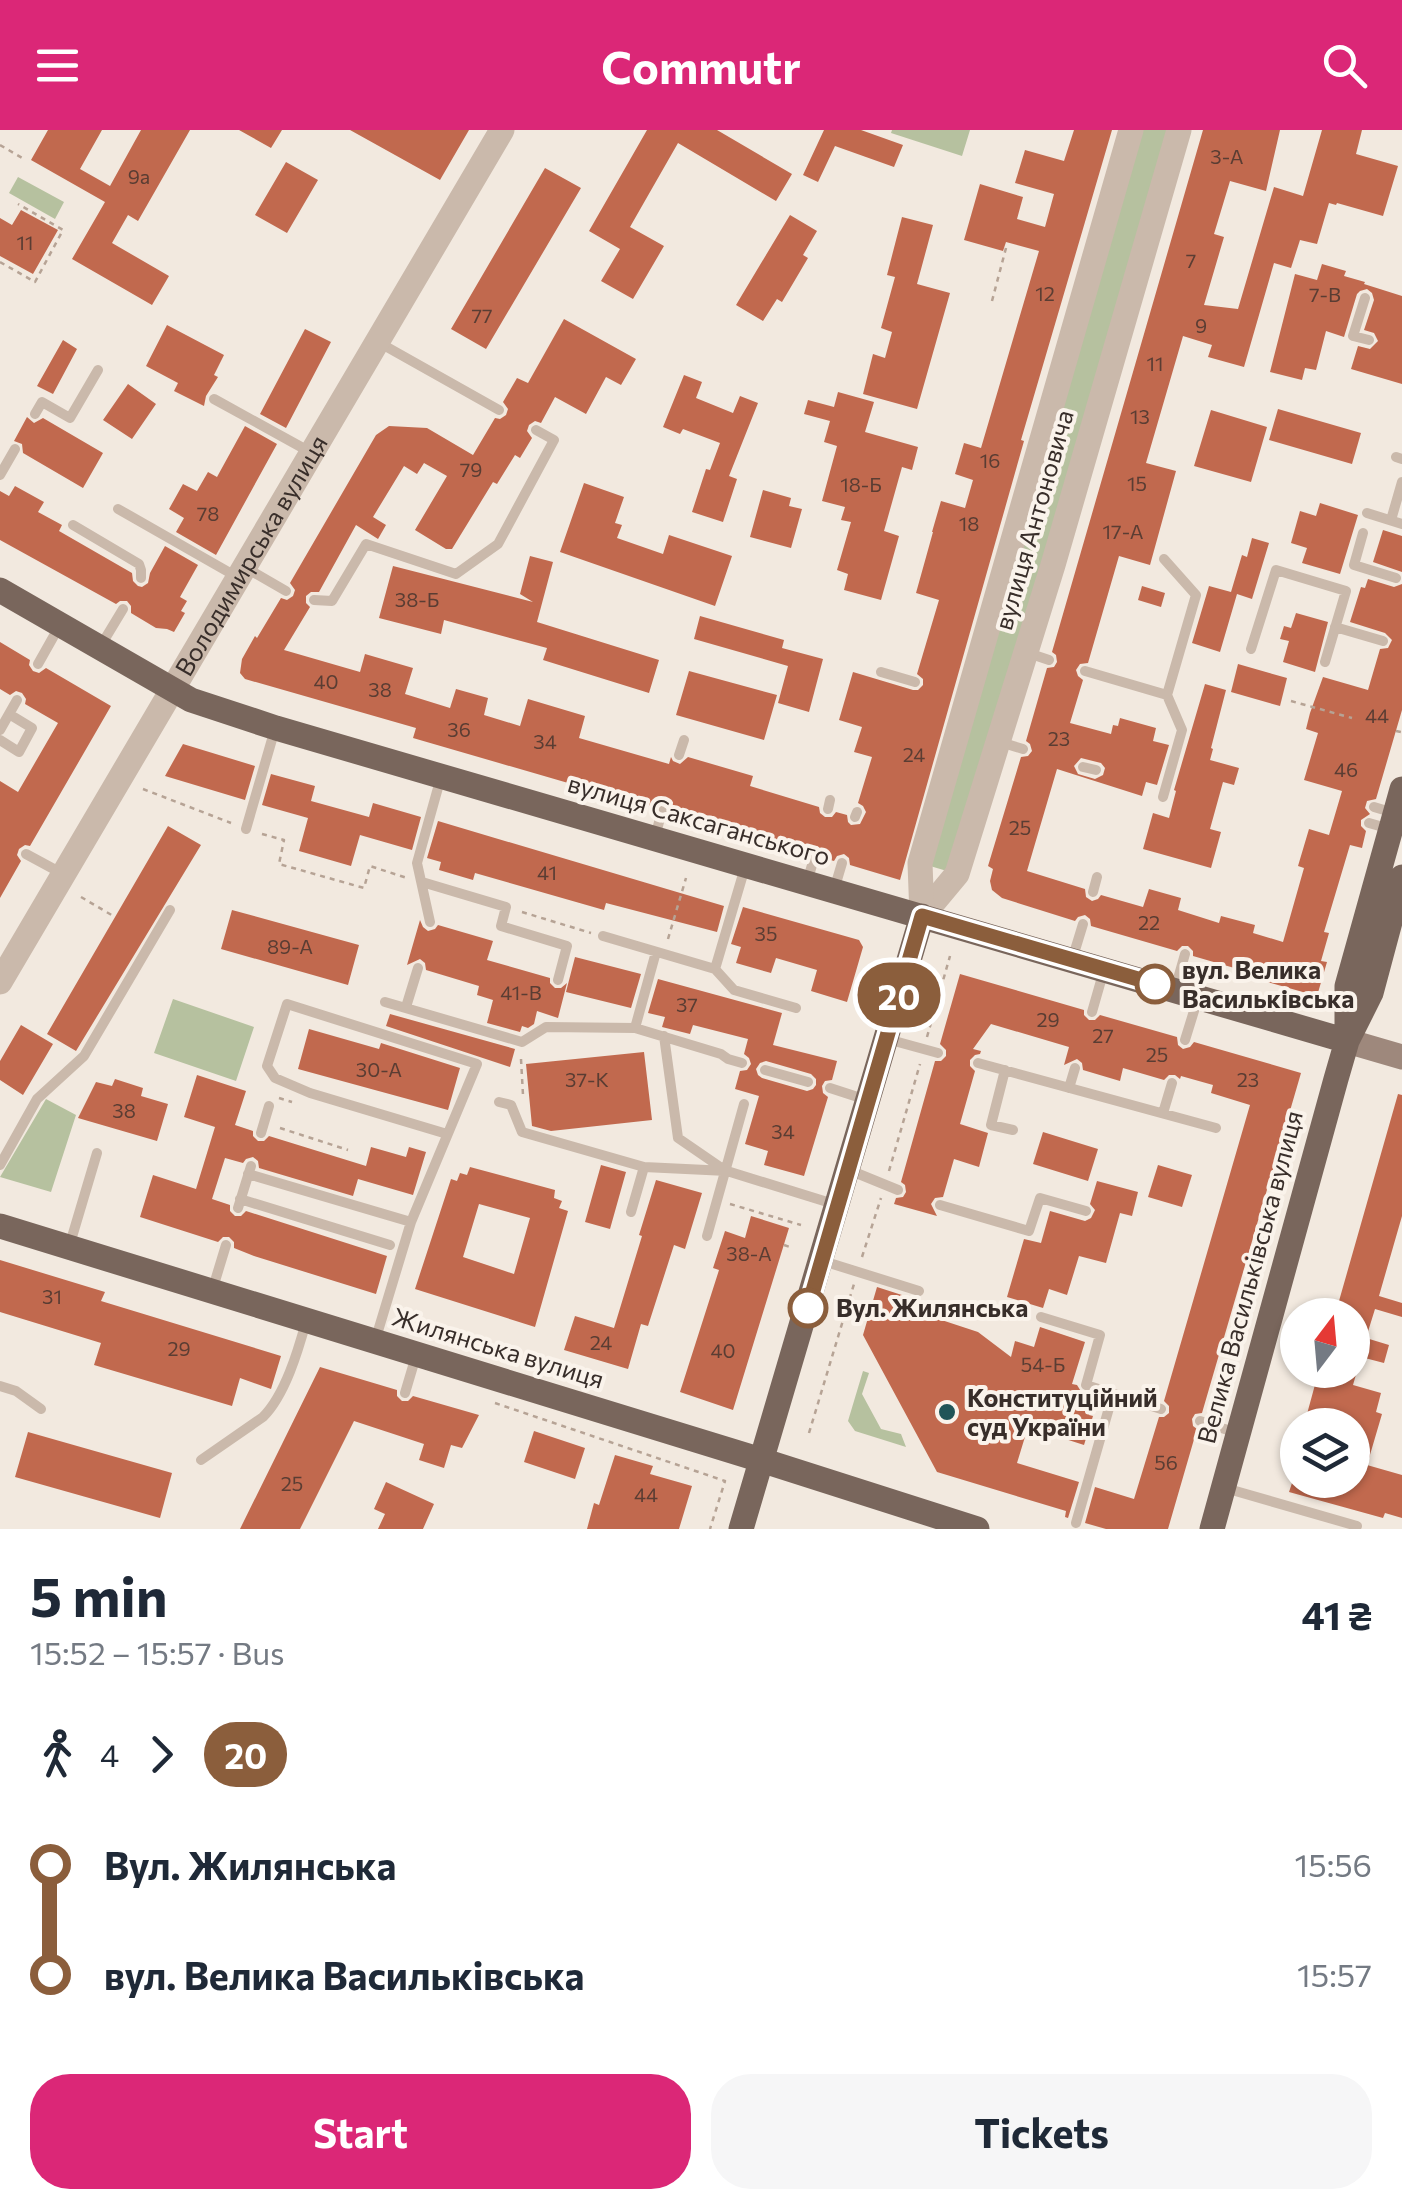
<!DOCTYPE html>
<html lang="en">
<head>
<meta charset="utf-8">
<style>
	body { margin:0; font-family:Commissioner,sans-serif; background:#f6f6f7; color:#1f2937; height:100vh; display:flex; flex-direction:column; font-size:38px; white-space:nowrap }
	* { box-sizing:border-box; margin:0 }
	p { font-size:32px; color:#747a83 }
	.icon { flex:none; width:55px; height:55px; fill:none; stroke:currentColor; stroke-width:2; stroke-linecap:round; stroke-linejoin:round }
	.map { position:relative; height:1399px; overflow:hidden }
	.details { display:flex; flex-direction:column; background:#fff; flex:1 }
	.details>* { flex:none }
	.badge { padding:0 20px; border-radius:32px; font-size:35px; line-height:65px }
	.needle { width:65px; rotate:16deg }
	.buttons { position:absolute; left:1280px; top:1168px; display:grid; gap:20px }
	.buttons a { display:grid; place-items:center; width:90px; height:90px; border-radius:50%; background:#fff; box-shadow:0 2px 8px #0004; font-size:50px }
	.map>.badge { position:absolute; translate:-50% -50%; box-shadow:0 0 0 5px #fff }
	.legs { display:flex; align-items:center; gap:15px; height:110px; padding:0 30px; font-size:32px }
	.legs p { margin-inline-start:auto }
	.summary { display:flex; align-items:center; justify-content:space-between; height:170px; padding:0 30px }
	h1 { font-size:55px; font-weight:700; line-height:75px }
	.button { display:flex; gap:20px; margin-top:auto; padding:20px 30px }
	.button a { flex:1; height:115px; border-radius:40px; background:#db2777; color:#fff; font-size:40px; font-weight:700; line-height:115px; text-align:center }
	.button a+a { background:#f6f6f7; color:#1f2937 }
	ul { padding:0 30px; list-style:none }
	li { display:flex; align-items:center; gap:35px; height:110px; font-size:38px }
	li i { display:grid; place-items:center; width:15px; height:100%; margin:0 12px; background:currentColor }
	li i::after { content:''; width:25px; height:25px; margin:-12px; border:8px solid; border-radius:50%; background:#fff }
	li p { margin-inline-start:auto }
	li:first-child i { background:linear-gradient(#0000 50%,currentColor 0) }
	li:last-child i { background:linear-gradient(currentColor 50%,#0000 0) }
	header { display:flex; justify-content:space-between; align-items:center; height:130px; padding:0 30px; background:#db2777; color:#fff; font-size:45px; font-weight:700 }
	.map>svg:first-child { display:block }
</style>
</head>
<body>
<header><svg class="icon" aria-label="menu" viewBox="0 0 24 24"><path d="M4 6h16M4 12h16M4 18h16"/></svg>Commutr<svg class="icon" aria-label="search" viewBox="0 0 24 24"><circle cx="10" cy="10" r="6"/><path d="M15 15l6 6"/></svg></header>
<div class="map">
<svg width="1402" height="1399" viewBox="0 0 1402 1399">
	<rect width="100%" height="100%" fill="#f2e9df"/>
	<!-- green -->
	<path fill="#b6c19f" d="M892 0H970L962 26 891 3Z
		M1131 0H1179L957 744 920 733Z
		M18 47 64 72 55 89 9 63Z
		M173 869 254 897 236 951 154 923Z
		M46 969 76 985 51 1062 0 1047Z
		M863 1241 869 1243 862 1264 881 1299 901 1304 906 1317 855 1301 848 1291Z"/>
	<!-- building -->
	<path fill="#c1694e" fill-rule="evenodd" d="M48 0H102L80 39 110 56 141 0H190L138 91 128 85 112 113 169 146 152 175 72 129 105 72 31 30Z
		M239 0H282L271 18Z
		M350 0H469L440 50Z
		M647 0H717L792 44 776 71 678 13 630 97 664 116 633 169 601 151 620 119 589 101Z
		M824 0H861L903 15 894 37 835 16 818 52 803 45Z
		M1074 0H1112L1021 310 1024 311 900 750 850 735 849 728 844 724 837 726 834 731 823 728 822 720 817 716 810 718 807 723 670 683V678L665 673H659L654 678 413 608 416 598 245 549 240 543 242 529 255 506 257 508 281 468 287 470 293 466 295 460 290 453 376 305 389 296 427 298 473 325 495 288 500 289 506 285 508 279 503 272 517 248 528 253 564 189 636 229 621 255 606 247 586 284 555 267 541 293 535 291 529 295 527 301 532 308 520 328 515 325 497 354 493 352 452 419H446L415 400 447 346 424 333 417 344 404 336 373 387 386 395 378 409 356 395 319 462H311L306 466V473L310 477 284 520 360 542 365 524 413 538 405 564 450 578 456 559 488 568 484 585 520 596 528 569 585 586 579 608 669 634 671 627 673 631 680 634 688 627 753 646 750 656 819 677 820 683 825 687H832L836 682 847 685 848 692 851 695 860 694 866 682 863 676 858 673 872 627 854 622 862 597 839 590 853 542 913 560H918L923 555V549L917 544 939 470 916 463 933 402H932L941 371 965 378 973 350 955 344 964 313 981 318 1039 121 1006 112 1003 121 964 110 980 54 1023 67 1017 89 1045 97 1054 64 1015 53 1025 20 1064 31Z
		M1203 0H1280L1266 61 1230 51 1214 104 1224 107 1204 175 1238 179 1274 57 1303 66 1322 0H1362L1356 24 1398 36 1383 86 1337 73 1336 75 1329 73 1317 114 1300 110 1291 138 1274 133 1244 237 1208 227 1212 215 1183 206 1146 333 1176 341 1150 435 1119 426 1088 533 1080 534 1076 540 1078 546 1083 550 1070 593 1111 604 1113 595 1118 596 1120 588 1156 598 1153 611 1169 615 1157 655 1146 652 1142 666 1057 639 1027 741 1085 759 1086 767 1092 771 1098 769 1101 765 1143 777 1149 759 1181 768 1178 780 1219 793 1221 786 1255 795 1253 803 1283 812 1304 738 1298 736 1309 699 1329 705 1342 661 1304 650 1318 603 1306 599 1310 583 1323 547 1368 560 1380 519 1388 518 1392 510 1385 503 1350 492 1361 457 1365 458 1368 449 1394 457 1402 454V580L1376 669 1367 671 1365 678 1370 684 1361 690V696L1366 701 1362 718 1350 715 1324 802 1329 803 1321 831 1327 832 1317 866 1253 848 1255 844 1193 826V821L1188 816H1182L1177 821 1091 796 1090 789 1085 785 1078 787 1075 791 1002 768 992 760 990 751 993 739 988 736 1021 627 1028 626 1032 621 1030 614 1026 611 1047 538 1054 537 1057 532 1056 525 1052 522ZM1081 628 1101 633 1105 638 1103 645 1095 649 1078 644 1074 636Z
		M286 32 318 50 287 103 255 85Z
		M545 38 581 58 486 219 451 199Z
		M21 80 58 100 33 144 0 126V88L12 95Z
		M790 85 817 101 803 125 808 128 782 172 777 169 763 191 736 175Z
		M902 87 933 95 917 154 950 163 917 279 863 264 873 224 885 228 892 202 881 198 895 147 887 145Z
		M1322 134 1346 141 1344 146 1365 152 1364 154 1402 166V254L1351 239 1358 216 1370 219 1378 211 1374 203 1364 200 1374 170 1372 163 1367 159 1360 161 1357 164 1344 207 1326 201 1316 240 1305 238 1302 250 1270 242 1295 144 1317 150Z
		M167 195 224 225 214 245 218 247 206 266 204 276 174 261 178 253 146 236Z
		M305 199 331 212 286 298 260 284Z
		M63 210 77 219 53 264 37 256Z
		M684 245 702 252 696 268 733 283 740 266 758 273 729 346 737 349 723 392 692 382 706 339 710 340 720 313 683 299 680 304 663 297Z
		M128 254 156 274 132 309 103 290Z
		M838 262 874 272 865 302 918 317 912 340 902 337 884 401 899 406 881 470 844 460 848 444 837 440 851 392 841 390 845 377 822 371 837 316 824 312 830 291 804 284 808 270 834 277Z
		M1278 279 1361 303 1352 334 1269 310Z
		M1211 280 1267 297 1251 352 1194 336Z
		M27 287 34 293 43 288 103 323 83 358 23 323 22 314 14 311Z
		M245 296 277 314 216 425 176 402 184 388 169 379 183 354 197 361 208 342 217 347Z
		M584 353 624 367 615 393 622 395 617 408 663 424 669 405 732 426 715 476 560 422Z
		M15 356 44 372 38 382 62 395 59 401 132 443 133 451 138 456 142 457 148 453 150 443 165 416 198 435 180 467 187 471 181 481 185 483 174 502 167 499 156 498 131 483V476L127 471H120L116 474 0 410V361L9 366Z
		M763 360 791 368 789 376 802 379 791 418 750 407Z
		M1320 373 1358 385 1340 444 1302 433 1307 418 1291 413 1300 381 1316 386Z
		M1383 400 1402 406V442L1373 432Z
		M1252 408 1269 413 1252 469 1237 464 1220 522 1192 513 1209 456 1231 462 1242 425 1247 427Z
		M530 426 553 432 537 492 659 530 649 563 543 530 547 518 444 490 441 504 379 488 393 436 533 472 520 464Z
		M1142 456 1165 463 1161 477 1138 470Z
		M1296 483 1328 492 1315 542 1283 532 1289 511 1280 509 1284 496 1291 498Z
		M700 486 784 510 782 518 823 529 809 582 778 573 788 536 694 509Z
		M0 512 30 530 29 535 33 541 39 543 46 538 111 576 30 716 25 715 19 719 17 725 21 731 0 768V651L18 662 58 593 25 574 26 569 22 563 16 561 10 565 0 559Z
		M1238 534 1287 548 1280 576 1231 562Z
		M689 541 777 565 764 610 676 585Z
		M1205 554 1226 560 1211 618 1213 619 1210 630 1239 638 1234 655 1223 652 1210 699 1221 702 1211 738 1143 719 1153 683 1169 688 1176 661 1174 660Z
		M183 614 255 636 245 670 165 646Z
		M271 644 315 656 311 671 369 687 373 673 421 687 412 720 360 705 351 736 299 721 308 688 262 675Z
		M438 691 724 776 717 802 606 773 604 780 475 743 473 750 439 740 441 732 427 728Z
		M168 696 201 715 76 921 47 904Z
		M743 777 859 810 863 817 847 872 811 861 817 840 776 828 771 843 736 833 741 817 731 814Z
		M232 780 359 815 348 855 221 819Z
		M420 790 423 797 428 801 435 799 438 795 493 811 487 830 550 848V853L555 858H561L567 853 558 888 537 881 534 894 528 898 522 896 520 902 487 893 493 870 477 865 479 856 426 840 425 833 420 829 407 835Z
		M575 827 641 844 631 878 566 862Z
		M960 844 1084 880V885L1089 890H1095L1100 885 1177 907 1178 915 1183 919 1190 917 1194 912 1301 943 1202 1283 1195 1284 1192 1289 1193 1296 1197 1299 1168 1399H1106L1085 1393 1095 1357 1134 1369 1159 1287H1164L1169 1283V1276L1164 1271 1250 975 1211 963 1213 955 1181 946 1180 949 1175 945H1169L1164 950 1123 938 1120 951 1083 940 1082 933 1077 929 1064 935 1069 917 991 894 973 919 981 921 980 924 975 925 970 930V936L975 941 960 994 988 1003 979 1037 954 1029 943 1067 935 1068 931 1074 937 1086 894 1074 896 1068 903 1067 906 1062 905 1055 901 1052 935 931H941L946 926V920L940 914Z
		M658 849 782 883 773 915 837 931 832 950 825 951 822 956 823 963 828 967 804 1046 764 1035 768 1021 745 1014 759 966 735 959 740 941 747 940 751 934 749 928 744 924 748 909 693 895 690 904 662 897 665 887 648 883ZM766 931 811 944 816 949V955L813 959 807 961 762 948 758 945 756 939 760 933Z
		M390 884 515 919 510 937 386 896Z
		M21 895 53 914 23 965 0 950V931Z
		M309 899 379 919 381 913 460 938 448 980 298 939Z
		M644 922 652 990 551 1001 532 996 526 934Z
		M197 945 246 961 235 995 253 1001V1006L258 1011H264L269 1006 366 1036 371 1017 406 1027 409 1017 426 1022 413 1065 358 1049 353 1066 259 1038 258 1031 253 1027 246 1029 243 1033 225 1028 212 1069 230 1075V1081L235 1086H241L246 1081 387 1126 376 1164 254 1126 234 1118V1112L229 1107H223L218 1112 140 1087 153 1045 196 1059 215 997 184 987Z
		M115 949 143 958 141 966 168 974 157 1011 78 988 96 952 112 956Z
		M1398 964 1402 965V1086L1379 1166 1402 1173V1187L1375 1179 1366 1208 1389 1215 1384 1233 1361 1227 1353 1255 1381 1263 1376 1282 1382 1284 1367 1335 1402 1345V1388L1385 1383 1383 1388 1289 1362 1293 1350H1352V1295H1304L1319 1240H1352V1185H1335Z
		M1043 1002 1098 1019 1088 1051 1033 1034Z
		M601 1035 626 1042 610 1099 585 1092Z
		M1158 1035 1192 1045 1182 1077 1148 1067Z
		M470 1037 555 1060 554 1068 562 1071 559 1078 568 1081 535 1197 415 1159 451 1049 457 1051 460 1043 467 1045ZM479 1074 530 1088 514 1144 463 1127Z
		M656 1050 702 1063 685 1119 674 1115 648 1196 641 1194 628 1239 564 1220 575 1186 614 1198 642 1106 639 1105Z
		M1097 1051 1138 1062 1132 1086 1120 1083 1106 1133 1079 1126 1067 1165 1049 1159 1043 1178 1007 1167 1024 1109 1041 1113 1050 1081 1085 1091 1091 1088 1095 1080 1090 1074Z
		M751 1086 789 1098 733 1280 680 1262 719 1140 713 1138 725 1101 745 1108Z
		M0 1130 105 1162 101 1171 281 1226 271 1259 240 1248 232 1276 94 1235 101 1213 0 1182Z
		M877 1157 905 1166 902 1177 978 1202 1011 1227 1015 1211 1034 1217 1040 1197 1085 1212 1072 1254 1077 1255 1082 1263 1095 1267 1089 1285 1093 1286 1084 1315 1028 1297 1017 1333 1079 1352 1068 1388 1065 1387 1066 1381 937 1342 863 1205Z
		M320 1237 397 1260V1266L402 1271H408L413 1266 479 1285 462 1318 451 1315 444 1338 419 1330 424 1314 354 1291 300 1399H240Z
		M534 1301 585 1318 575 1349 524 1332Z
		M28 1302 172 1343 160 1388 15 1347Z
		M615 1325 653 1336 650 1344 692 1356 679 1399H587L594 1373 599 1375Z
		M386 1352 434 1374 423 1399H378L385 1384 374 1379Z"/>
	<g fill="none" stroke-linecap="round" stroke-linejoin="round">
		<!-- path -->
		<path stroke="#b6a395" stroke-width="2.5" stroke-dasharray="5 5" stroke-linecap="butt" d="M0 15 24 29
			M0 132 35 152 63 100 18 74
			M992 171 1006 118
			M1291 571 1352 588
			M1396 601 1401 602
			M143 659 231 693
			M262 704 284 710 279 734 364 758 370 736 407 748
			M81 767 115 787
			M522 782 591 803
			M668 809 686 748
			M927 907 950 826
			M521 929 523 965
			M279 968 292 972
			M280 998 348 1020
			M889 1041 920 934
			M730 1074 801 1095
			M784 1115 793 1118
			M862 1127 881 1068
			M495 1273 725 1351 710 1399
			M809 1303 854 1154"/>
		<!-- service -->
		<path stroke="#cab9ab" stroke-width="10" d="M1365 168 1353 206 1369 210
			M378 212 499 280
			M214 269 312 323
			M35 284 42 272 70 288 98 240
			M1396 327 1402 329
			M0 345 15 319
			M118 379 239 448
			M1367 383 1402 394
			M1391 390 1402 352
			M73 395 139 434 141 440V448
			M1363 403 1354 435 1396 448
			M246 438 286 461
			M314 470 332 471 366 414 456 444 498 414 554 310 536 300
			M1335 497 1383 511
			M100 517 123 479
			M1251 519 1276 440 1346 461 1325 532
			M1028 523 1049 530
			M38 534 60 495
			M1085 541 1167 565 1196 465 1164 429
			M881 542 915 552
			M0 600 17 570
			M0 610 19 622 32 598 9 584
			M1000 612 1023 619
			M679 625 684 610
			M1083 637 1096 640
			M1163 667 1182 600 1167 565
			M1374 677 1394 683
			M828 679 830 670
			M855 687 857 682
			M1369 693 1390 699
			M246 699 275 599
			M655 707 662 681
			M26 724 63 744
			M422 752 506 777 501 796 567 816 558 850
			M807 752 815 725
			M834 760 842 733
			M1093 762 1097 747
			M430 792 417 733 441 647
			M603 806 715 839 734 860 796 878
			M1072 830 1083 794
			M715 839 746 734
			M1175 859 1185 824
			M385 872 522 912 546 897 635 898 721 924 728 929 742 933
			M406 877 418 838
			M1092 882 1104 840
			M635 898 656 822
			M664 906 678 1008 726 1041
			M887 909 938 923
			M1185 910 1198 868
			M978 933 1216 998
			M765 940 808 952
			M1005 940 991 995 1013 1000
			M830 958 867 970
			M1069 958 1075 938
			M499 972 511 975 522 1002 644 1037
			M1163 983 1172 953
			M261 1003 269 976
			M0 1035 37 969 84 926 170 780
			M849 1040 898 1060
			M248 1044 411 1092 375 1211
			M240 1069 390 1115
			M940 1075 1029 1101 1040 1068 1086 1081
			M238 1078 251 1036
			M631 1082 644 1037 727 1041 837 1075
			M411 1092 477 934 287 874 267 936 275 948 310 963 447 1004
			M707 1106 744 974
			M69 1117 97 1023
			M823 1131 919 1161
			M212 1161 226 1115
			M1041 1187 1100 1205 1086 1255 1161 1279
			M0 1256 16 1261 41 1279
			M405 1263 416 1226
			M1200 1291 1237 1303
			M201 1330 263 1287C285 1265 298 1221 306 1192
			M1225 1358 1357 1396
			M1076 1393 1113 1264"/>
		<!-- tertiary -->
		<g stroke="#cab9ab" stroke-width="25">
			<path d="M922 786 957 744 1053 435 1179 0"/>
			<path d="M922 786 920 733 1131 0"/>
			<path id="s1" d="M0 852 502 0"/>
		</g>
		<!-- secondary -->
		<path stroke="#9e887c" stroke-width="25" d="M1347 911 1402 927"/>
		<!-- primary -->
		<path stroke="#79665c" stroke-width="25" d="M0 460 191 570 276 598 1347 911
			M1347 906V856L1402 659
			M0 1096 761 1330 977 1399
			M741 1399 922 786
			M1212 1399 1336 949 1347 911 1371 863 1402 747"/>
	</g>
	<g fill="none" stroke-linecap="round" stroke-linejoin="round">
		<defs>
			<path id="line-1" d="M808 1178 922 786 1155 854"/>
		</defs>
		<!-- line-1 casing -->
		<use href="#line-1" stroke="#fff" stroke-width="22"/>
		<!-- line-1 -->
		<use href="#line-1" stroke="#8b5e3c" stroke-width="15"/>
	</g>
	<!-- markers -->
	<g fill="#fff" stroke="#8b5e3c" stroke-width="5">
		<circle cx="1155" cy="854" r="18"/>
		<circle cx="808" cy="1178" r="18"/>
	</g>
	<circle fill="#215558" stroke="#faf3eb" stroke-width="4" cx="947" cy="1282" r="10"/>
	<g text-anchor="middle" stroke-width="8" stroke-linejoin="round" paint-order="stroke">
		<!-- number labels -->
		<g font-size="20" fill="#5a3d33">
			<text x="1227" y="34">3-А</text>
			<text x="139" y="54">9а</text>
			<text x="25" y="120">11</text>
			<text x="1191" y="138">7</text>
			<text x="1045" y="171">12</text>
			<text x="1325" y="172">7-В</text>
			<text x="482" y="193">77</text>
			<text x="1201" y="203">9</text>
			<text x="1155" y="241">11</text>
			<text x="1140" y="294">13</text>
			<text x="990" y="338">16</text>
			<text x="471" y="347">79</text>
			<text x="1137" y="361">15</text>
			<text x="861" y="362">18-Б</text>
			<text x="208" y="391">78</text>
			<text x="969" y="401">18</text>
			<text x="1123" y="409">17-А</text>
			<text x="417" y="477">38-Б</text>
			<text x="326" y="559">40</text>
			<text x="380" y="567">38</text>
			<text x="1377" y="593">44</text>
			<text x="459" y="607">36</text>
			<text x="1059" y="616">23</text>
			<text x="545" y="619">34</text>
			<text x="914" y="632">24</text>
			<text x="1346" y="647">46</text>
			<text x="1020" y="705">25</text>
			<text x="547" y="750">41</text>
			<text x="1149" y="800">22</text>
			<text x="766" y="811">35</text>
			<text x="290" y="824">89-А</text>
			<text x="521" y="870">41-В</text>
			<text x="687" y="882">37</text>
			<text x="1048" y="897">29</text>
			<text x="1103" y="913">27</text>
			<text x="1157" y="932">25</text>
			<text x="379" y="947">30-А</text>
			<text x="587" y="957">37-К</text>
			<text x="1248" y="957">23</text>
			<text x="124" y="988">38</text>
			<text x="783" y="1009">34</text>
			<text x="749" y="1131">38-А</text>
			<text x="52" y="1174">31</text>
			<text x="601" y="1220">24</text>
			<text x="179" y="1226">29</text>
			<text x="723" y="1228">40</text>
			<text x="1043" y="1242">54-Б</text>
			<text x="1166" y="1340">56</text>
			<text x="292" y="1361">25</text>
			<text x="646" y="1372">44</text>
		</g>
		<!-- street labels -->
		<g font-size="25" fill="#382e2a" stroke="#faf3eb">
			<text transform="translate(1034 390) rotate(-74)" y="9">вулиця Антоновича</text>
			<text dy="9" stroke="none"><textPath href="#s1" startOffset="495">Володимирська вулиця</textPath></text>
			<text transform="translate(699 690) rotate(16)" y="9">вулиця Саксаганського</text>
			<text transform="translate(1250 1147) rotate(-75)" y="9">Велика Васильківська вулиця</text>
			<text transform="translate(498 1218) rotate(17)" y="9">Жилянська вулиця</text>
		</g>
		<!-- stop labels -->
		<g font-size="25" font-weight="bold" fill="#382e2a" stroke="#faf3eb" text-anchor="start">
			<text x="1182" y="849">вул. Велика<tspan x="1182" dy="29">Васильківська</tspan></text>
			<text x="836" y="1187">Вул. Жилянська</text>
		</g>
		<!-- poi labels -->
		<g font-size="25" font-weight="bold" fill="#382e2a" stroke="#faf3eb" text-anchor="start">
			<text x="967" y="1277">Конституційний<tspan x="967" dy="29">суд України</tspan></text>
		</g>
	</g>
</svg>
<div class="buttons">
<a><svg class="needle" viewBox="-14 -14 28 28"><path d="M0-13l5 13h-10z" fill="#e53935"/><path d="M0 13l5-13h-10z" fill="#747a83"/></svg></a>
<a><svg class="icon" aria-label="layers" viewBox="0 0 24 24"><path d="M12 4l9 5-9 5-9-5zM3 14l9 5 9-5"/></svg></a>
</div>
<b class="badge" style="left:899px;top:865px;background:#8b5e3c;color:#fff">20</b>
</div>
<section class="details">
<div class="summary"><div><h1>5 min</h1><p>15:52 – 15:57 · Bus</p></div><b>41 ₴</b></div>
<div class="legs"><svg class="icon" aria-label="walk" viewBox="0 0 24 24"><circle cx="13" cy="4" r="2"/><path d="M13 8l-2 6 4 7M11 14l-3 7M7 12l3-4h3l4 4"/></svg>4<svg class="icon" aria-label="forward" viewBox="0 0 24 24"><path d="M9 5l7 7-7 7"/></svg><b class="badge" style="background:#8b5e3c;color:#fff">20</b></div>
<ul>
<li><i style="color:#8b5e3c"></i><b>Вул. Жилянська</b><p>15:56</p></li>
<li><i style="color:#8b5e3c"></i><b>вул. Велика Васильківська</b><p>15:57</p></li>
</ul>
<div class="button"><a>Start</a><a>Tickets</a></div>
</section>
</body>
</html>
